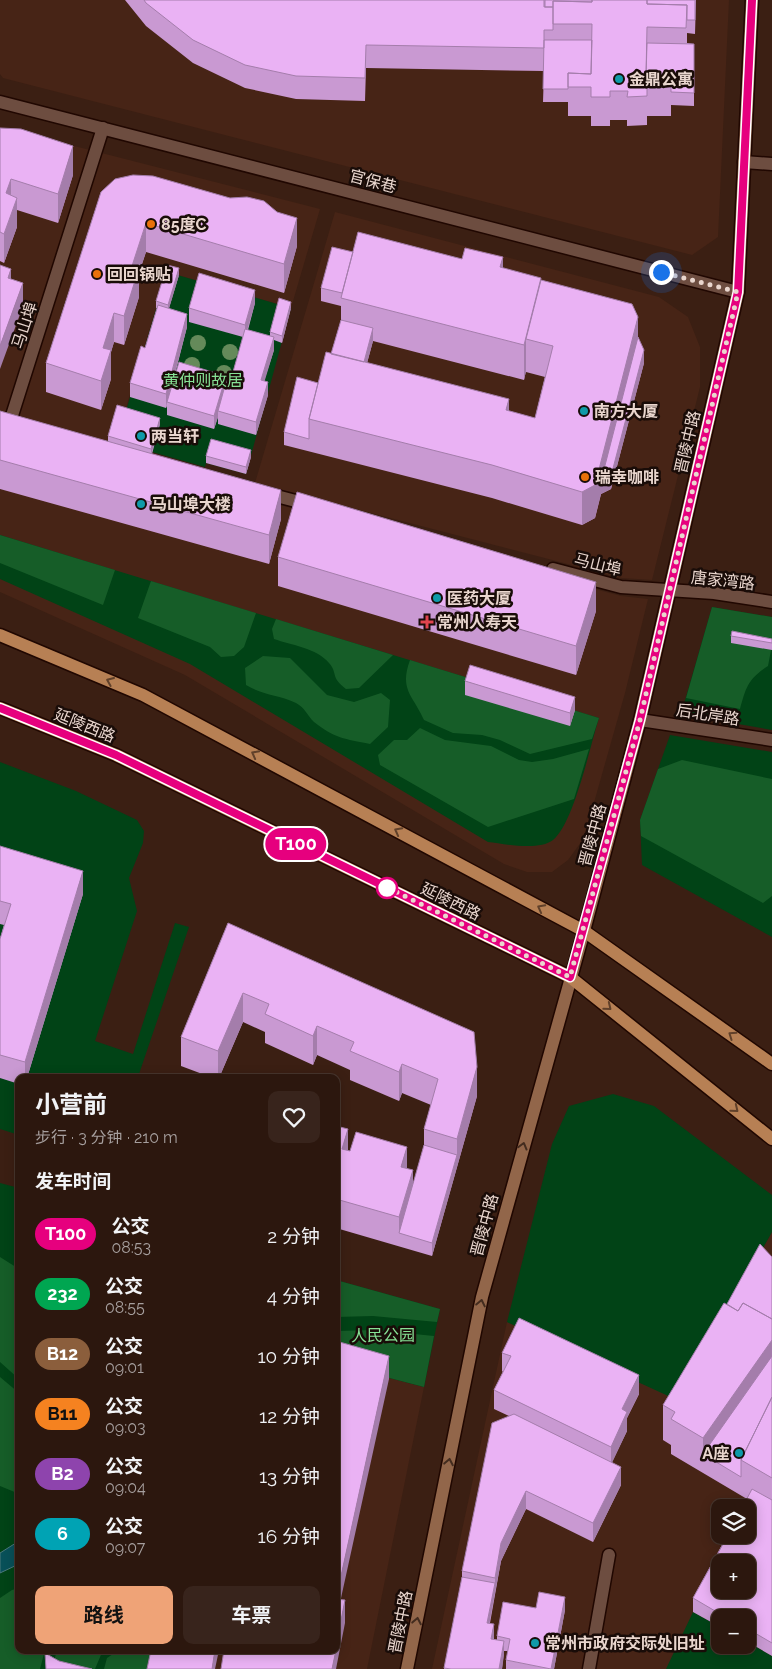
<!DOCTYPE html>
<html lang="zh">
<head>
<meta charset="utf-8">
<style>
	body { margin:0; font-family:Raleway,"Noto Sans SC",sans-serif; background:#38241c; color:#f1f3f6; height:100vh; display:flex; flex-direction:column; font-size:19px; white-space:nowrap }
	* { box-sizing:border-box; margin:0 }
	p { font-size:16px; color:#a69f9e }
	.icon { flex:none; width:28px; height:28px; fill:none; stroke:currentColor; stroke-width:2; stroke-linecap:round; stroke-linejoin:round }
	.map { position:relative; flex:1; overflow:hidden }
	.sheet { position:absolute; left:15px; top:1074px; width:325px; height:580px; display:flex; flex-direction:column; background:#2c170e; border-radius:10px; box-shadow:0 2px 12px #0003,0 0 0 1px #48362e }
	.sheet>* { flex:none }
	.badge { padding:0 10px; border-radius:16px; font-size:18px; line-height:32px }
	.tools { position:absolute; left:711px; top:1499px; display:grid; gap:10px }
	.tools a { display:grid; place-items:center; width:45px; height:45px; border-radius:10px; background:#2c170e; box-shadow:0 2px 12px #0003,0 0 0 1px #48362e; font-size:25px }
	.you { position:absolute; width:25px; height:25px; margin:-12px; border:4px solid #fff; border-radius:50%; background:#1a73e8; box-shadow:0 0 0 8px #1a73e833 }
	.map>.badge { position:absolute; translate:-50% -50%; box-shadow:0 0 0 2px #fff }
	h2 { padding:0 20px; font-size:19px; line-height:45px }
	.round { display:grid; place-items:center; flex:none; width:52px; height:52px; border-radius:10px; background:#38241c }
	.headline { display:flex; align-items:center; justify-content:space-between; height:85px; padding:0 20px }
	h1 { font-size:24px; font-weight:700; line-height:38px }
	.button { display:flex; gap:10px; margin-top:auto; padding:10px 20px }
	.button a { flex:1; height:58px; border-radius:10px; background:#efa377; color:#111; font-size:20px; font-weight:700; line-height:58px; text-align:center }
	.button a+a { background:#38241c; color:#f1f3f6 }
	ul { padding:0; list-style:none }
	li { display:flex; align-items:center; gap:15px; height:60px; padding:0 20px }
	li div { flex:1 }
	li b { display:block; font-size:19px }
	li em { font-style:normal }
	li .badge { min-width:55px; font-weight:700; text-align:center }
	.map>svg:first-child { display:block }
</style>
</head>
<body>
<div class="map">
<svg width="772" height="1669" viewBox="0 0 772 1669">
	<rect width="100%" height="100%" fill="#3b1f13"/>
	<!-- built -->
	<path fill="#472416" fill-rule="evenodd" d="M0 0H729L718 237 692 255 3 78 0 74Z
		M0 127 320 209 291 308 167 272 124 414 104 458 621 596 648 599 625 693 584 838 568 860 552 872H527L504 864 185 675 0 592Z
		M335 212 659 297 688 317 700 347V387L652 580 622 578 255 483Z
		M772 1232V1669H432L507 1322 677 1399ZM720 1508H748V1535H720ZM720 1562H748V1590H720ZM720 1618H748V1645H720Z
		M336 1364 424 1387 367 1669H151L156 1650H336Z"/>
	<!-- green -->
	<path fill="#014316" d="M167 272 291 308 246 474 206 463 205 467 152 452 125 414Z
		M0 535 599 718C590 746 574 823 553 840 539 851 505 844 488 842L190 664 0 579Z
		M712 607 772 617V730L681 714Z
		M670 735 772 752V937L642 865 640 820Z
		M0 762 76 791 137 820 144 831 143 843 129 878 137 911 95 1041 133 1054 175 923 189 927 138 1077 19 1078V1135L0 1129Z
		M613 1094 654 1106 772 1195V1232L677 1400 507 1322 552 1144 569 1106Z
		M0 1183 19 1188V1650H156L151 1669H0Z
		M336 1280 440 1309 424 1387 336 1364Z
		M693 1612 720 1627V1645H748V1642L772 1656V1669H666Z"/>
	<!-- forest -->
	<path fill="#165d28" d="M0 535 115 570 103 605 0 563Z
		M151 581 256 613 244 647 234 656 221 657 210 647 138 618Z
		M712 607 772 617V645L768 666C748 679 746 687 740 709L686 698Z
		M276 619 393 655 359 688 346 689C330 677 338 673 329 663 317 648 291 645 274 639L272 629Z
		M263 656 290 658 327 695 354 702 381 693 390 700 388 727 370 744C345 739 334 738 314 722 307 715 305 708 296 703 277 694 264 696 246 685L245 668Z
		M410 660 599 718 592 739 530 754 500 740 482 735 453 733 424 720C413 695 399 690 410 660Z
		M420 728 445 740 491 746 519 760 532 762 553 759 589 749 574 799 488 827 380 765 378 755 394 740H407Z
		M682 760 772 779V896L763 903 641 836 640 820 658 769Z
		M0 1257 19 1269V1379L0 1362Z
		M336 1280 440 1309 437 1322 373 1316 336 1317Z
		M375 1330 434 1336 424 1387 336 1364V1331Z
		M0 1377 19 1393V1493H17L0 1486Z
		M19 1588V1650H45L40 1669H0V1598L12 1590Z
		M57 1650H103L95 1669H72L53 1665Z
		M127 1650H156L151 1669H104L107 1658 116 1652Z"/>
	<!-- water -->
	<path fill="#085058" stroke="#4c787b" d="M19 1541V1564L0 1573V1553Z"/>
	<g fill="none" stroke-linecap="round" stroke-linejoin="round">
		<defs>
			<path id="service" d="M744 162 772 164
				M640 720 772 740
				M589 1669 609 1555"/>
			<path id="minor" d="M0 102 738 292
				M14 427 9 425 103 128
				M265 493 311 505
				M553 569 621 587 714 593 772 602"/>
			<path id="secondary" d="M407 1669 482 1297 584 931 640 720 738 292 752 0"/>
			<path id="primary" d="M0 635 143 695 584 931 772 1064
				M0 708 116 755 570 977 772 1139"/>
		</defs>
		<!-- service casing -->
		<use href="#service" stroke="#200701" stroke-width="15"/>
		<!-- minor casing -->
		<use href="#minor" stroke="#200701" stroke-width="15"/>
		<!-- secondary casing -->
		<use href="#secondary" stroke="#200701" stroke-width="15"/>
		<!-- primary casing -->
		<use href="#primary" stroke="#200701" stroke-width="15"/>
		<!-- service -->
		<use href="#service" stroke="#6d4d40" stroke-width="12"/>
		<!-- minor -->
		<use href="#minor" stroke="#6d4d40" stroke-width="12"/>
		<!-- secondary -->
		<use href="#secondary" stroke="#92664a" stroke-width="12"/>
		<!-- primary -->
		<use href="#primary" stroke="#b78054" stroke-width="12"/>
	</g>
	<!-- trees -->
	<g fill="#658a5a">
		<circle cx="198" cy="343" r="8"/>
		<circle cx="230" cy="352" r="8"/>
		<circle cx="192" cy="365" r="8"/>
		<circle cx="224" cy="373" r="8"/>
	</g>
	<!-- wall -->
	<path fill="#c999d2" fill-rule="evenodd" d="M125 0H696L695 34 687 33V43L694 44V106L671 105V116H647V125L627 126V120H610V126H591V116H568V102H543L544 71 366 68 365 101 296 99 245 88 193 63 146 26Z
		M0 128 73 175 58 223 17 210V227L4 263 0 261Z
		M101 192 297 246 284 293 146 252 139 273V297L124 345 114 342 111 352V379L101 410 46 392V363Z
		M353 252 462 259 503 268 541 280 638 337 644 363 611 489 601 494 595 518 582 525 492 498 284 445V432L318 383 331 354 341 320V306L321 301V288ZM373 341 524 380 526 371V372L545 377 535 418 509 411 367 363Z
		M179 275 169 308 187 327 173 382H226L233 372 243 337 189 322V308L255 303 248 330 270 336V332L291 308 282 343 274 340V350L264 381 268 395 256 435 218 424V417L214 429 167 415V406L166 408 130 397V383L145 348 157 308H156V301Z
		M0 411 108 442V436L160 424 152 454 281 519 269 564 0 489Z
		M206 456 251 457 246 474 206 463Z
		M278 557 596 611 576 675 278 586Z
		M731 636 772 639V650L731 643Z
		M465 681 575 710 570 726 465 695Z
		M0 846 83 894 27 1078H19V1084L0 1078V939L4 925 0 924Z
		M228 923 477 1096 432 1256 336 1228V1126L348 1151 407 1169 413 1185 424 1145V1129L431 1105 402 1093 399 1101 350 1080V1070L317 1055 313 1065 265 1043V1032L243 1022 219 1078H213L181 1066V1037Z
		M772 1257V1656L748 1642V1618H720V1627L693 1612V1598L747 1499 671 1454V1445L663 1440V1405L727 1304Z
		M502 1353 639 1394 627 1418V1431L612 1462 621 1485 593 1542 526 1509 501 1561 490 1623 494 1637V1639L497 1640V1636L536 1608 565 1610 554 1669H506V1660L508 1651H504L502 1669H444L462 1577V1571L509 1416 494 1409V1390L503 1372 502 1371Z"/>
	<!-- shaded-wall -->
	<path fill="#a47dab" d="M73 146V175L58 223V194Z
		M11 179V208L6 193Z
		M17 198V227L4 263V234Z
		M297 218V246L284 293V264Z
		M146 223V252L139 273V297L124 345V316L132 266Z
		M503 257V292L500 267Z
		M179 268V275L168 312V305Z
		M11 269V292L8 278Z
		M541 278 526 339V371L524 380V345Z
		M23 283V306L0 369V346Z
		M255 290V303L245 338V325Z
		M291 302V308L282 343V336Z
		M114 313V342L111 352V379L101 410V381L103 348Z
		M187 314V327L167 403V402L166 408V394Z
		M638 317V350H644V363L611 489 601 494 595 518 582 525V492Z
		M373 328V341L359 393V380Z
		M274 337V350L261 393V380Z
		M226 376V389L218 411V417L214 429V416Z
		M268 382V395L256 435V422Z
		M509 399V432L506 410Z
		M160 418V424L151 455V449Z
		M251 450V457L246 474V467Z
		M281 490V519L269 564V535Z
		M596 582V611L576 675V646Z
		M575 697V710L570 726V713Z
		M83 871V894L27 1078H25V1062Z
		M243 993V1022L219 1078H218V1051Z
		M317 1026V1055L313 1065V1036Z
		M402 1064V1093L399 1101V1072Z
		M477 1067V1096L432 1256V1243L457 1155V1139Z
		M348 1129V1158L342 1149Z
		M407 1147V1176L401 1167Z
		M413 1170V1199L399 1233V1217Z
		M772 1340V1375L703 1454V1438Z
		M389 1356V1379L336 1621V1599Z
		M639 1375V1394L627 1418V1431L611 1465V1447L622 1409Z
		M621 1467V1485L593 1542V1523Z
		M526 1491V1509L501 1561 487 1636V1623L495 1583V1578L501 1543Z
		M565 1597V1610L554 1669H551Z
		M345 1600V1623L336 1669H332L336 1650V1646Z
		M494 1624V1637L491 1652V1639Z
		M504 1641V1655L502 1669H499Z
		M215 1650H219L215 1669H212Z"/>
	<!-- building -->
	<path fill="#eab2f4" stroke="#a47dab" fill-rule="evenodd" d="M144 0H544V7H553V30H544V48L366 45 365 78 296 76 245 65 193 40 146 3Z
		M545 0H592V2L553 1V7H545Z
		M592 0H647V4L687 5 686 28 647 27 646 76H671V87H647V96L627 97 628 91H610V97H591V87H568V73L591 74 592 24H553V1L592 2Z
		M647 0H695V20H687V5L647 4Z
		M544 40H592L591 74 568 73V89H543Z
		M647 43 694 44V93L671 92V76H646Z
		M0 128 21 129 73 146 58 194 11 179 6 193 17 198 4 234 0 232Z
		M133 175 153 176 230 198 247 197 264 201 277 212 297 218 284 264 146 223 132 266 139 268 124 316 114 313 103 348 111 350 101 381 46 363 101 192 115 179Z
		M358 232 462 259 465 248 503 257 500 267 541 278 524 345 341 298Z
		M332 247 353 252 342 293 321 288Z
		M0 265 11 269 8 278 23 283 0 346Z
		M167 265 179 268 168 305 156 301Z
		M199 273 255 290 245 325 189 308Z
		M541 280 632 304 638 317 595 485 582 492 492 465 309 419 326 352 509 399 506 410 535 418 553 346 526 339Z
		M279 298 291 302 282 336 270 332Z
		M158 305 187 314 166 394 130 383 141 346 145 348Z
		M341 320 373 328 364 362 331 354Z
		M245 329 274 337 261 380 268 382 256 422 218 411 229 371 233 372Z
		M638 337 644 350 611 476 601 481Z
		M179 362 226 376 214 416 167 402Z
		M297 377 318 383 309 419V439L284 432Z
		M117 405 160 418 151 449 108 436Z
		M0 411 281 490 269 535 0 460Z
		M211 439 251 450 246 467 206 456Z
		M297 492 596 582 576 646 278 557Z
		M732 631 772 639V643L731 636Z
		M470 665 575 697 570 713 465 681Z
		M0 846 83 871 25 1062 0 1055V939L11 904 0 901Z
		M228 923 474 1032 477 1067 457 1139 424 1129 438 1079 402 1064 399 1072 350 1051 354 1042 317 1026 313 1036 265 1014 269 1004 243 993 218 1051 181 1037Z
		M336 1126 348 1129 342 1149 350 1151 356 1132 407 1147 401 1167 413 1170 399 1217 336 1199Z
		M424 1145 457 1155 432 1243 399 1233Z
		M760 1244 772 1257V1319L743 1303 738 1311 727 1304Z
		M724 1303 738 1311 743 1303 772 1319V1340L703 1438 671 1419 675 1412 663 1405Z
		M519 1318 639 1375 622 1409 627 1412 611 1447 494 1390 511 1356 502 1353Z
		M336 1341 389 1356 336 1599 345 1600 336 1646Z
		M772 1356V1397L741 1460V1477L703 1454Z
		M772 1397V1478L741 1460Z
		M514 1414 621 1467 593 1523 526 1491 501 1543 495 1578 462 1571 492 1423Z
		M752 1489 772 1500V1643L748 1629V1618H727L693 1598 728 1535H748V1508H742ZM720 1562H748V1590H720Z
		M462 1577 495 1583 487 1623 494 1624 491 1639 504 1641 499 1669H451L444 1668Z
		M539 1592 565 1597 551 1669 506 1660 510 1639 497 1636 503 1602 536 1608Z
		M151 1650H215L212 1669H147Z
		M224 1650H336L332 1669H221Z
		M45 1653 59 1661 92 1669H46Z"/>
	<!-- one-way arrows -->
	<defs><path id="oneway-chevron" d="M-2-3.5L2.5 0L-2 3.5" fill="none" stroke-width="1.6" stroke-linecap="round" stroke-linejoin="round" transform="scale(1.25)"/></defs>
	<g stroke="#60402a">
		<use href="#oneway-chevron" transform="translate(110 681) rotate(-157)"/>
		<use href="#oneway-chevron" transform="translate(255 754) rotate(-152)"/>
		<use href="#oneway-chevron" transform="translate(398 831) rotate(-152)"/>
		<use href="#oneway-chevron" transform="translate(541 908) rotate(-152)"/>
		<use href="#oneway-chevron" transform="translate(608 1007) rotate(39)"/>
		<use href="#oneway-chevron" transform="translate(732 1035) rotate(-145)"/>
		<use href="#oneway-chevron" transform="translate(735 1109) rotate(39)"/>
	</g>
	<g stroke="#432c1f">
		<use href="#oneway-chevron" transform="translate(523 1146) rotate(-75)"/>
		<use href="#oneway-chevron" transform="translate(481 1303) rotate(-78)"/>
		<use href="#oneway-chevron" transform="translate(449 1462) rotate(-79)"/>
		<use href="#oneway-chevron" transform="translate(417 1621) rotate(-79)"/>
	</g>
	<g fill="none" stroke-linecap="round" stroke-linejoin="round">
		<defs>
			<path id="line" d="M0 708 116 755 570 977 640 720 738 292 752 0"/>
		</defs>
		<!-- line casing -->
		<use href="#line" stroke="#fff" stroke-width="11"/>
		<!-- line -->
		<use href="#line" stroke="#e6007e" stroke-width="8"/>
		<!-- walk -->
		<path stroke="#e9d6ce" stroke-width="5" stroke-dasharray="0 9" d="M387 888 380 884 570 977 640 720 738 292 661 272"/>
	</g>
	<!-- markers -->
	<g fill="#0f9aa8" stroke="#190c08" stroke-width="2">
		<circle cx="619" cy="79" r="5"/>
		<circle cx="584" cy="411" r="5"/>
		<circle cx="141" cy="436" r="5"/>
		<circle cx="141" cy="504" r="5"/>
		<circle cx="437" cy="598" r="5"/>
		<circle cx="739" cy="1453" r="5"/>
		<circle cx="535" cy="1643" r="5"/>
	</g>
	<g fill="#e8710a" stroke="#190c08" stroke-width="2">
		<circle cx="151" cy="224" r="5"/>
		<circle cx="97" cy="274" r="5"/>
		<circle cx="585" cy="477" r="5"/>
	</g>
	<path fill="#e0444e" stroke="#190c08" stroke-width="2" d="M424.5 614.5h5v5h5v5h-5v5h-5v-5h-5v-5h5z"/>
	<circle fill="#fff" stroke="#e6007e" stroke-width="2.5" cx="387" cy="888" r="10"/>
	<g text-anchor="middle" stroke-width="5" stroke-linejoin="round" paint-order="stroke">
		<!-- poi labels -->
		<g font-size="16" font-weight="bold" fill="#e9d6ce" stroke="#190c08" text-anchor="start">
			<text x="629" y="85">金鼎公寓</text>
			<text x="161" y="230">85度C</text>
			<text x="107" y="280">回回锅贴</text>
			<text x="594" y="417">南方大厦</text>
			<text x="151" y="442">两当轩</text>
			<text x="595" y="483">瑞幸咖啡</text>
			<text x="151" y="510">马山埠大楼</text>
			<text x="447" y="604">医药大厦</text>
			<text x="437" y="628">常州人寿天</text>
			<text x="729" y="1459" text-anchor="end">A座</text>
			<text x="545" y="1649">常州市政府交际处旧址</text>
		</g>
		<!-- street labels -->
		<g font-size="16" fill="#e9d6ce" stroke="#190c08">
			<text transform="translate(373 181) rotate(15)" y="6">官保巷</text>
			<text transform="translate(24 325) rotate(-72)" y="6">马山埠</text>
			<text transform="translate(687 442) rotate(-77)" y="6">晋陵中路</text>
			<text transform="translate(598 564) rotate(14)" y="6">马山埠</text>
			<text transform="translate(723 580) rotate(6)" y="6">唐家湾路</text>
			<text transform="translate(708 714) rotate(9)" y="6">后北岸路</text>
			<text transform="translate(85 725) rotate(22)" y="6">延陵西路</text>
			<text transform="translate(592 835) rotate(-75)" y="6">晋陵中路</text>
			<text transform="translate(451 901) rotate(26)" y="6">延陵西路</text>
			<text transform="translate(484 1225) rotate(-75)" y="6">晋陵中路</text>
			<text transform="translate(400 1622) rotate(-79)" y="6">晋陵中路</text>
		</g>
		<!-- park labels -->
		<g font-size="16" fill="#87e295" stroke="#190c08">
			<text x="203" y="386">黄仲则故居</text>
			<text x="383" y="1341">人民公园</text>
		</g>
	</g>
</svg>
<div class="tools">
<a><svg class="icon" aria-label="layers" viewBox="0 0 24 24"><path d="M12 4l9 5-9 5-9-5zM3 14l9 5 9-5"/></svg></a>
<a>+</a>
<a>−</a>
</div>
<div class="you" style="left:661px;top:272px"></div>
<b class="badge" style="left:296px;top:844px;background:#e6007e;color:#fff">T100</b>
<section class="sheet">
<div class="headline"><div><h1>小营前</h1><p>步行 · 3 分钟 · 210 m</p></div><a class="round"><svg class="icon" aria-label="heart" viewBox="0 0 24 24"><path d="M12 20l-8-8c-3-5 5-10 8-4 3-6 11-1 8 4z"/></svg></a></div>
<h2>发车时间</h2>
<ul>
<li><span class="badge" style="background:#e6007e;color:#fff">T100</span><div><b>公交</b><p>08:53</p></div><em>2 分钟</em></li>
<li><span class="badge" style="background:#00a651;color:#fff">232</span><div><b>公交</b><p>08:55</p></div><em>4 分钟</em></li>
<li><span class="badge" style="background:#8b5e3c;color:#fff">B12</span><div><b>公交</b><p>09:01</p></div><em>10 分钟</em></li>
<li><span class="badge" style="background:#f58220;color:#111">B11</span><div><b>公交</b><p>09:03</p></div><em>12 分钟</em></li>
<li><span class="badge" style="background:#8e44ad;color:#fff">B2</span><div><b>公交</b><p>09:04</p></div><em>13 分钟</em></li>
<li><span class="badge" style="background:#00a3b4;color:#fff">6</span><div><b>公交</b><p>09:07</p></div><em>16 分钟</em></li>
</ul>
<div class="button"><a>路线</a><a>车票</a></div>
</section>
</div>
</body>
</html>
